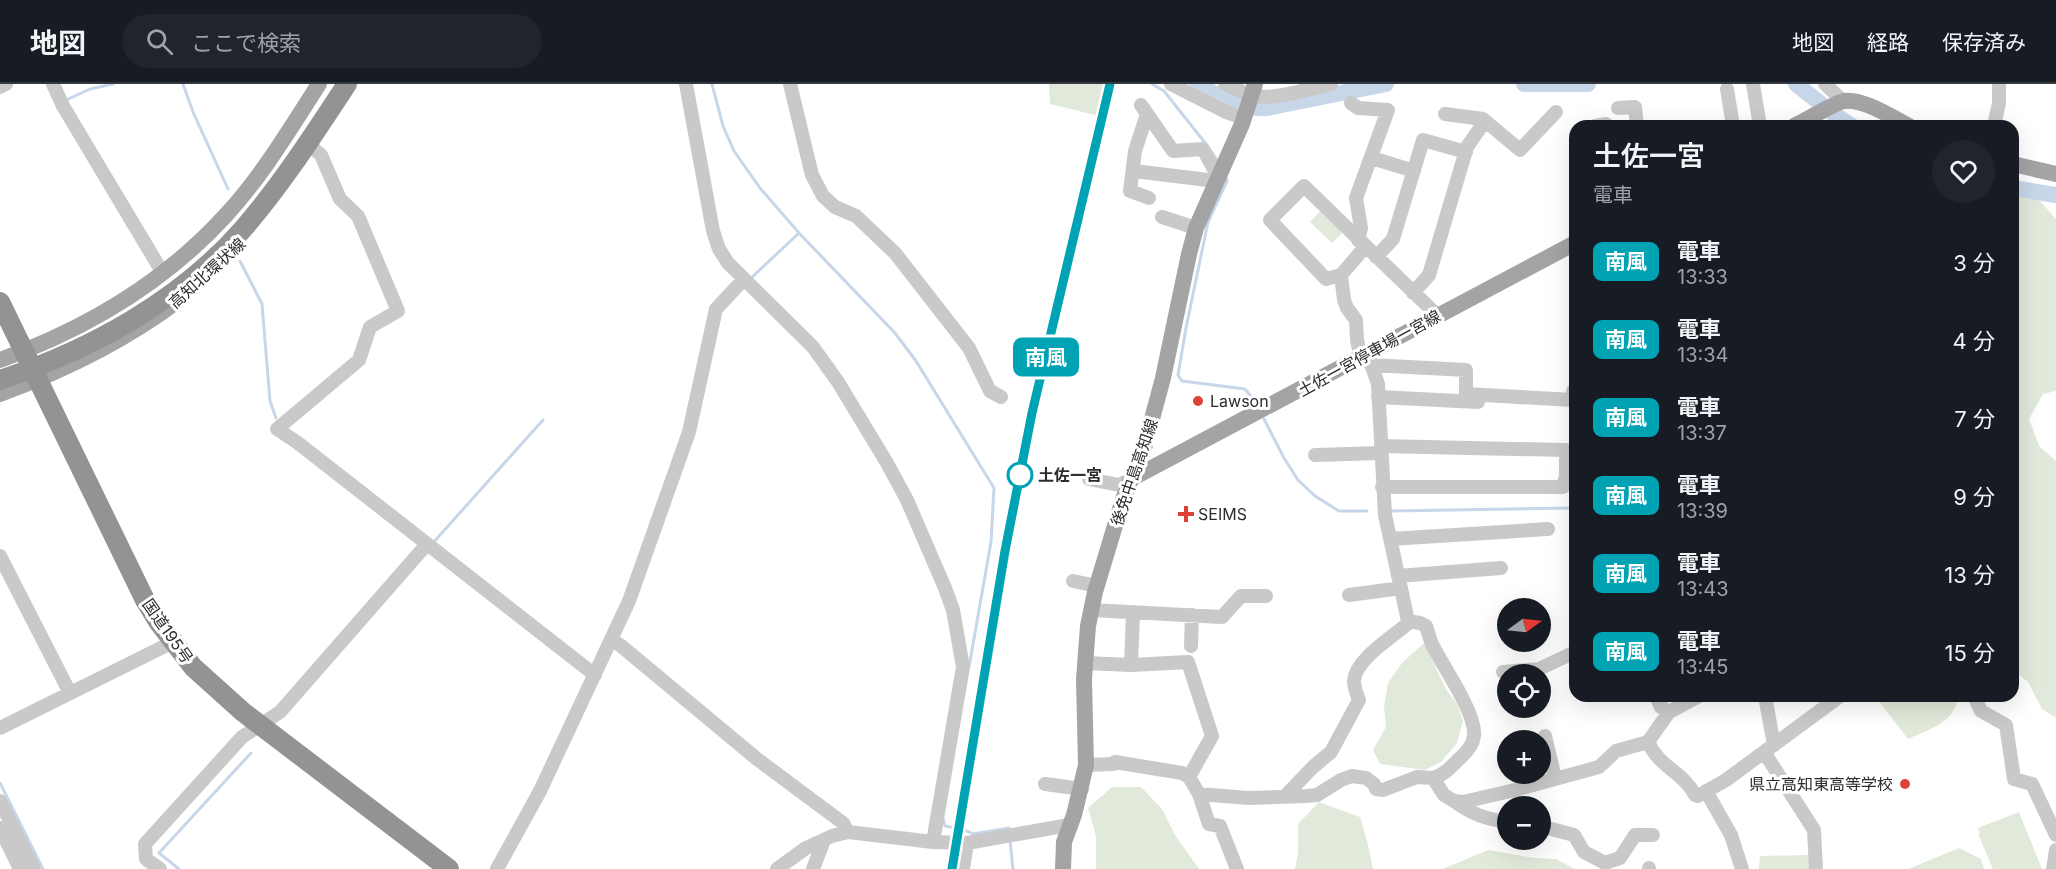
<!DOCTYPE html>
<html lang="ja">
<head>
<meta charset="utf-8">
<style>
	body { margin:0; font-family:Inter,"Noto Sans JP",sans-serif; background:#20242c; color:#f1f3f6; height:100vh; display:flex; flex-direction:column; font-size:22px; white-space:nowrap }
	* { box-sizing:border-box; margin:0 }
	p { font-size:20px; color:#9ea1a6 }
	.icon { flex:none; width:33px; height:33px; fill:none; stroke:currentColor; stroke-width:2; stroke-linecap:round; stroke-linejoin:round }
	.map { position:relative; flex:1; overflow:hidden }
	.details { position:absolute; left:1569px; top:36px; width:450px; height:582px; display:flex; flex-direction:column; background:#171b24; border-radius:18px; box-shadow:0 6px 24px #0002 }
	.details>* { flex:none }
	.badge { padding:0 12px; border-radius:9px; font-size:21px; line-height:39px }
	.needle { width:39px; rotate:75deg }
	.fabs { position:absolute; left:1497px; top:514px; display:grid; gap:12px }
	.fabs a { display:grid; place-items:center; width:54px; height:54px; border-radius:50%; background:#171b24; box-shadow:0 6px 24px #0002; font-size:30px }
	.map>.badge { position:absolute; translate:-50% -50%; box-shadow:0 0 0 3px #fff }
	.round { display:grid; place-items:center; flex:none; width:63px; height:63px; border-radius:32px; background:#20242c }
	.head { display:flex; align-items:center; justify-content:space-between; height:102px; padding:0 24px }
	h1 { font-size:28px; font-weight:600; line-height:45px }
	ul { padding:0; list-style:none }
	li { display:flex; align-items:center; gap:18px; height:78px; padding:0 24px }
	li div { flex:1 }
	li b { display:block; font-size:22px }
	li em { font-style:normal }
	li .badge { min-width:66px; font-weight:700; text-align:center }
	header { display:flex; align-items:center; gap:36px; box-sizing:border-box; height:84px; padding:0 30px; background:#171b24; border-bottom:2px solid #363941 }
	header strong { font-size:28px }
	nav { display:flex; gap:33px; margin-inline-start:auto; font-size:21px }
	.search { width:420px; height:54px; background:#20242c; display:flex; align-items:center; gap:15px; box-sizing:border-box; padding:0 21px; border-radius:33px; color:#9ea1a6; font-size:22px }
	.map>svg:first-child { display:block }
</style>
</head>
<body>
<header>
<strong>地図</strong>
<div class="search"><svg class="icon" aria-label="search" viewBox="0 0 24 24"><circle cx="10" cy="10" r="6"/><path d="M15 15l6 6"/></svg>ここで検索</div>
<nav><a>地図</a><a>経路</a><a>保存済み</a></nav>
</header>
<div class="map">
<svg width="2056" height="785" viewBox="0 0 2056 785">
	<rect width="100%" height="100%" fill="#fff"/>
	<!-- green -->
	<path fill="#e0e9da" d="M1049 0H1108L1099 32 1050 20Z
		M2013 95 2027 102 2056 135V307L2043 310 2029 335 2039 362 2056 377V634L2042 625 2028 598 2013 586Z
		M1323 124 1345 146 1332 159 1310 138Z
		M1424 559 1446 605 1457 620 1463 637 1457 659 1441 678 1425 686 1380 680 1373 666 1386 643 1384 623 1388 599 1402 579Z
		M1875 612H1953L1957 618C1952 639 1926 647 1908 655Z
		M1112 703H1141L1162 725 1175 751 1199 785H1096V752L1088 724Z
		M1319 718 1360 733 1368 761 1373 785H1295L1298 769V740Z
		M2019 728 2042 785H1993L1978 750 1980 749 1978 744Z
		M1959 764 1981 775 1984 785H1908Z
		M1488 766 1534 774 1556 775 1575 785H1443Z
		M1812 771V785H1759L1760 772Z"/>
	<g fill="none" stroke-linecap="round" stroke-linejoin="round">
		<!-- stream -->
		<path stroke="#c7d6e9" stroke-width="3" d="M183 0 193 28 228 105
			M712 0 723 42 734 67 760 104 799 149 895 249 916 277 994 404 991 458 969 583
			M1152 0 1164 7 1206 60
			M64 17 90 5 113 0
			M1211 67 1217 76
			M1226 94 1227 97 1208 138 1186 244 1178 291 1182 297 1245 305 1255 317
			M240 177 262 220 270 317 276 334
			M750 195 799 149
			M1264 335 1284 374 1298 396 1315 412 1339 427H1367
			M1391 427 1571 424 1575 426
			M432 460 543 336
			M0 699 43 785
			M943 734 945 742 965 746 973 750 1009 744V747
			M1010 757 1013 785
			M179 785 159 769 251 669"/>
		<!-- river -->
		<path stroke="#c7d6e9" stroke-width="16" d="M1197 0C1218 12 1242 26 1267 24L1386 0
			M1524 0H1588
			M1796 0 1835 31 1852 42
			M2013 104 2056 111"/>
		<!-- minor -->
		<path stroke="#c9c9c9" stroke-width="14" d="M53 0 63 22 158 181 165 188
			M686 0 713 147 719 165 728 179 813 263 838 298 887 379 907 416 945 504 953 526 963 583 933 758
			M790 0 812 91 823 112 835 123 856 132 895 169 969 264 990 307 1001 313
			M1171 0 1226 28 1244 34
			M1225 0C1235 5 1245 10 1256 12 1276 16 1310 4 1331 0
			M1753 0 1760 42
			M1825 0 1843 17
			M0 3 6 0
			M1727 5 1733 42
			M1351 19 1358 24 1388 26 1356 114 1361 144 1358 156
			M1141 21 1173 67 1203 65 1218 93
			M1618 24 1635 23 1637 42
			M1147 30 1135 67 1130 107 1149 114
			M1445 30 1483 35 1520 66 1556 28
			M1595 42 1606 40
			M1994 42 1999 19V0
			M314 65 321 71 340 115 358 132 398 227 370 243 359 276 277 345 298 359 595 591
			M1372 74 1414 87
			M1134 87 1216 97
			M1162 133 1196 144
			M1365 163 1341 191 1326 195 1270 136 1304 102 1437 231
			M1376 173 1393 155 1423 56 1466 68
			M1341 191 1344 216 1347 224 1356 236 1357 256 1361 274
			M1413 209 1429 191 1467 63 1485 37
			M1371 281 1466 286V310L1573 316V307
			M1378 313 1478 318
			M1381 362 1566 366V392L1563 403H1382
			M1315 371 1381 369
			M1089 395 1119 401 1131 395
			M1390 455 1548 445
			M0 472 70 609
			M1398 492 1501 484
			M1073 497 1097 502
			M1349 511 1401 504
			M1091 526 1222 533 1241 512H1266
			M1408 537 1420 539 1426 542C1429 550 1430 558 1434 564 1444 584 1477 631 1474 652 1473 662 1466 669 1459 675 1451 683 1444 691 1433 694
			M611 555 620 561 757 675 843 739 848 748
			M1191 562 1192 531
			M1085 579 1131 581 1188 578 1212 652 1189 693
			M1131 581 1133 528
			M1503 588 1539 585 1575 568
			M1656 612 1661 623 1669 628
			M1765 612 1774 661
			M1974 612 1981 627 2006 641 2014 695 2032 700 2056 751
			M0 644 173 558
			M1545 652 1555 694
			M1648 658 1669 628 1699 612
			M1086 681 1113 680 1115 678 1182 689 1189 693 1199 710 1248 714 1307 712 1317 711 1341 696 1352 692 1366 694 1374 700 1376 705 1383 706 1417 693 1433 694 1444 711 1454 717 1463 718 1515 706 1599 683 1616 667 1648 658C1659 683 1683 688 1695 711L1698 712 1726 696 1764 668
			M1045 700 1082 705
			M1706 707 1731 751 1742 785
			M1199 710 1209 740 1220 742 1237 785
			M1285 712 1313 683 1331 668 1359 616C1357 611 1354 603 1354 597 1355 576 1391 554 1406 541L1408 537 1385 431 1378 300 1368 271
			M0 717 34 785
			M1454 717C1471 730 1486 735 1508 738
			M1540 742 1574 751 1584 768 1605 779 1620 774 1635 751H1653
			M0 744 20 785
			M160 785 146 775 145 760 242 653 280 628 427 460
			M497 785 540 707 629 517 689 348 716 225 744 195
			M777 785 806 764 832 752 848 748 933 758 967 759 1069 741
			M813 785 824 756
			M963 785 967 759
			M1649 785V784
			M1816 785 1814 746 1764 668 1840 612
			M2053 785 2056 766"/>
		<!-- major -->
		<path stroke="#a4a4a4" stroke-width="16" d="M1794 42C1807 36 1832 20 1844 17 1863 14 1893 34 1909 42
			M2013 80 2056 90
			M0 276C86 245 164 199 226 131 262 92 290 45 319 0
			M0 310C66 286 127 256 183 213
			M1131 395 1575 159
			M1063 785 1064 758 1074 731 1086 681 1084 595 1088 542 1095 508 1123 415 1145 361 1163 294 1189 170 1196 144 1242 40 1255 0"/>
		<!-- highway -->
		<path stroke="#939393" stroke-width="20" d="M0 218 145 516 159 539 193 583 243 628 449 785"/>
		<!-- rail -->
		<path stroke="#818181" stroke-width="3" stroke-dasharray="6 4.5" stroke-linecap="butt" d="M952 785 1005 467 1032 329 1110 0"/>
		<!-- highway-bridge -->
		<path stroke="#939393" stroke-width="20" d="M0 296C90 266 180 217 243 145 282 100 314 50 347 0"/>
	</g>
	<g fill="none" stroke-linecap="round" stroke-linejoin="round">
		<defs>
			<path id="line" d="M952 785 1005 467 1032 329 1110 0"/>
		</defs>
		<!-- line casing -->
		<use href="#line" stroke="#fff" stroke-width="14"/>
		<!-- line -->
		<use href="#line" stroke="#00a3b4" stroke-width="9"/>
	</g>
	<!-- markers -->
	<g fill="#dc4335" stroke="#fff" stroke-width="2">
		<circle cx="1198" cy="317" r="6"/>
		<path d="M1183 421h6v6h6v6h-6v6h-6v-6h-6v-6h6z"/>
		<circle cx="1905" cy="700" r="6"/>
	</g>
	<circle fill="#fff" stroke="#00a3b4" stroke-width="3" cx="1020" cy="391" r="12"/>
	<g text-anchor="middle" stroke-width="6" stroke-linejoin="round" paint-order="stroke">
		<!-- street labels -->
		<g font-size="16" fill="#2c2c2c" stroke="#fff">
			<text transform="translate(207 189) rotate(-42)" y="6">高知北環状線</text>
			<text transform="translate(1369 269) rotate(-29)" y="6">土佐一宮停車場一宮線</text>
			<text transform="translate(1134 388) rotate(-71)" y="6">後免中島高知線</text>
			<text transform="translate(168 547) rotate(55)" y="6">国道195号</text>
		</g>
		<!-- poi labels -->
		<g font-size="16" fill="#2c2c2c" stroke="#fff" text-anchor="start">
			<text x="1210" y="323">Lawson</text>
			<text x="1198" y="436">SEIMS</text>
			<text x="1893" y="706" text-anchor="end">県立高知東高等学校</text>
		</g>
		<!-- stop labels -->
		<g font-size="16" font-weight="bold" fill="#2c2c2c" stroke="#fff" text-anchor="start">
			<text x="1038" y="397">土佐一宮</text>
		</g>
	</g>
</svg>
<div class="fabs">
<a><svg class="needle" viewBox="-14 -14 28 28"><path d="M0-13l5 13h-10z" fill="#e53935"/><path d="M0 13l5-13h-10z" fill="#9ea1a6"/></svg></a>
<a><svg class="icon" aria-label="locate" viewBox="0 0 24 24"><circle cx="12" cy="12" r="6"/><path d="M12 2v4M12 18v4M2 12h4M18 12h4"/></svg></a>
<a>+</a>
<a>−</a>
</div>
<b class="badge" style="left:1046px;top:273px;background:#00a3b4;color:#fff">南風</b>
<section class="details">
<div class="head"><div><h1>土佐一宮</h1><p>電車</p></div><a class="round"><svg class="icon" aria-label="heart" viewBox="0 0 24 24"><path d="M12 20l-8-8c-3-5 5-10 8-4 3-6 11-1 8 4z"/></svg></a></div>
<ul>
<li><span class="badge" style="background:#00a3b4;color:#fff">南風</span><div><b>電車</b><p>13:33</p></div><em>3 分</em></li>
<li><span class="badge" style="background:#00a3b4;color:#fff">南風</span><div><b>電車</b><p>13:34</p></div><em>4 分</em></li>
<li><span class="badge" style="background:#00a3b4;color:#fff">南風</span><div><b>電車</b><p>13:37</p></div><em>7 分</em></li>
<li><span class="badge" style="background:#00a3b4;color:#fff">南風</span><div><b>電車</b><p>13:39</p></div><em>9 分</em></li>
<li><span class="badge" style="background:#00a3b4;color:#fff">南風</span><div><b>電車</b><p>13:43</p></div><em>13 分</em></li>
<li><span class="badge" style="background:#00a3b4;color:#fff">南風</span><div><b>電車</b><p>13:45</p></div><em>15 分</em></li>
</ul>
</section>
</div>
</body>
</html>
